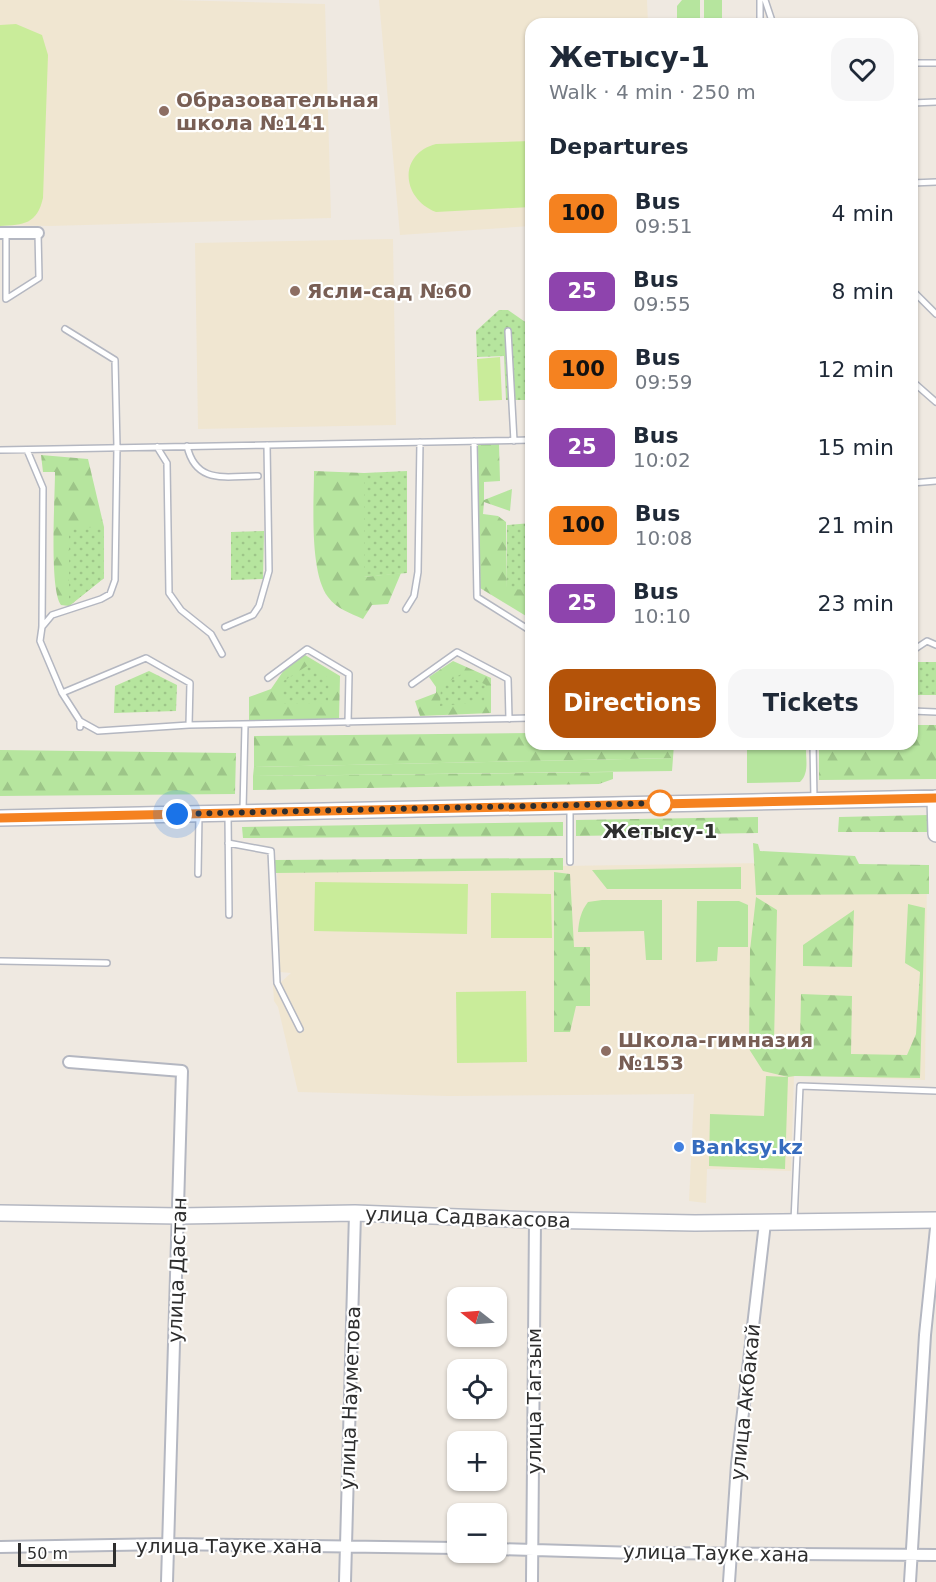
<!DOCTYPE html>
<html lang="en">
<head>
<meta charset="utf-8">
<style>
	body { margin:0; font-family:"DejaVu Sans",sans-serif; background:#f6f6f7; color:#1f2937; height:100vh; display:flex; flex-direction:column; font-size:22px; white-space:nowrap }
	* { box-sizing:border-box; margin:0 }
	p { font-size:20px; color:#747a83 }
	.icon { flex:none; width:33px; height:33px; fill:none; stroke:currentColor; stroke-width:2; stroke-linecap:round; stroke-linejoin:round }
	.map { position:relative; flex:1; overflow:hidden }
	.side { position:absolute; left:525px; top:18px; width:393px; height:732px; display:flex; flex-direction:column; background:#fff; border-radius:18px; box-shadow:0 2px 4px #0004 }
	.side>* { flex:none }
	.badge { padding:0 12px; border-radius:9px; font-size:21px; line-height:39px }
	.needle { width:39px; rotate:287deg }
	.tools { position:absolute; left:447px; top:1287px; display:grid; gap:12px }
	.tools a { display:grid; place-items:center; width:60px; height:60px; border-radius:12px; background:#fff; box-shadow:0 2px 4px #0004; font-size:30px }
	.scale { position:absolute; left:18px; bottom:15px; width:98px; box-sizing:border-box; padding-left:6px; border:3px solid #2e2e2e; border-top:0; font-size:16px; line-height:21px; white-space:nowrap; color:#2e2e2e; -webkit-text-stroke:4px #fff; paint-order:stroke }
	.you { position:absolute; width:30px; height:30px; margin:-15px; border:4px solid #fff; border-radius:50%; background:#1a73e8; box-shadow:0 0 0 9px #1a73e833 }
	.map>.badge { position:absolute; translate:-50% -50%; box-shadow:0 0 0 3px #fff }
	h2 { padding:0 24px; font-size:22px; line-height:54px }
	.round { display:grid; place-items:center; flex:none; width:63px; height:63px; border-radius:18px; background:#f6f6f7 }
	.summary { display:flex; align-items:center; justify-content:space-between; height:102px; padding:0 24px }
	h1 { font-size:28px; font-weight:800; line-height:45px }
	.action { display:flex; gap:12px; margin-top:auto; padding:12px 24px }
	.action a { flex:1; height:69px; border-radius:18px; background:#b45309; color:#fff; font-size:24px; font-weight:800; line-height:69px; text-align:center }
	.action a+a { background:#f6f6f7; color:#1f2937 }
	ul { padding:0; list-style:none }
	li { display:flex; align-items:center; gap:18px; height:78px; padding:0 24px }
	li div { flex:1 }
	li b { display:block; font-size:22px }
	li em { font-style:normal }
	li .badge { min-width:66px; font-weight:700; text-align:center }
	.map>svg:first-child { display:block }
</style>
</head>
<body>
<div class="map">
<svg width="936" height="1582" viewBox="0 0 936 1582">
	<defs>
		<pattern id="forest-firs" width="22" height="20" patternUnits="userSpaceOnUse" patternTransform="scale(1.5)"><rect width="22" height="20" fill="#b6e59e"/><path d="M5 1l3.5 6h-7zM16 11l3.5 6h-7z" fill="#9dc588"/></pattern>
		<pattern id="park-dots" width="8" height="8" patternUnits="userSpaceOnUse" patternTransform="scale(1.5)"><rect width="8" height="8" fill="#b6e59e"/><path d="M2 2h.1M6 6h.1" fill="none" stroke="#9dc588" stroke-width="1.8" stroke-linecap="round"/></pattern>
	</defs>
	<rect width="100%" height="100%" fill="#efe9e1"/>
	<!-- education -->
	<path fill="#f0e6d1" d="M0 0H173L325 4 331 218 49 226 0 225Z
		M379 0H647L648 24H531V226L400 235Z
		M393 239 396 425 198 429 195 243Z
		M764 863 927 871 925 1080 794 1075 791 1171 707 1169 706 1203 689 1201 694 1094 449 1096 298 1092 278 1007 274 1001 273 984 281 982 291 973 280 972 277 870Z"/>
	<!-- grass -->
	<path fill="#b6e59e" d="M682 0H700V24H677V6Z
		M704 0H722V24H704Z
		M806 749C806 760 809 774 800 782L747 783V750Z
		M673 758 672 771 253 776 254 767Z
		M741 867V889H607L592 870Z
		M602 900H662V960H646L644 931 578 932C579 920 581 911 588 902Z
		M697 901H739L748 905V947H718L717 961 696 962Z
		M766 1076 788 1077 785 1169 709 1166 710 1114 764 1116Z"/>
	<!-- forest -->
	<path fill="url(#forest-firs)" d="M478 444H499L500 481 484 482V500L512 489 510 511 484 502 483 514 498 516 506 522 507 589 531 575V619L480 588Z
		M41 455 88 459 104 527V578L69 606 61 605C49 589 55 498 55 472H43Z
		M314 471 364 473V577L401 573 388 604 372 605 363 619C350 613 337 609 328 597 309 572 314 502 314 471Z
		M305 655 340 676 339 720H249V697L271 689 284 670Z
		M453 661 491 678V713L420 716 415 701 436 693V687L429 677Z
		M912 725H936V779L819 780V744H912Z
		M531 733V744H674L673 758 254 767V736Z
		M0 750 236 753 235 794 0 796Z
		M613 772V779L599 784 253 790V776Z
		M928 815V832H838L839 817Z
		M758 817V833L576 836V820Z
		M563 822V836L243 838 242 827Z
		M753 843 758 844 760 851 855 856 859 864 929 865V894L756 895Z
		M563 858V870L275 873V860Z
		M554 872 570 874 574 947H590V1006H576L570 1032H554Z
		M756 897 777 910 774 1042H800L801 994 852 996 851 1054 907 1055 916 1034 920 972 905 963 908 904 925 908 920 1078 795 1076 788 1077 763 1071 749 1049 750 950Z
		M854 910 852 967 803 966V945Z"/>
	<!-- park -->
	<path fill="url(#park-dots)" d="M499 310H508L531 326V400H506L504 356 477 357 476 331Z
		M407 471V573L364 577V473Z
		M531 523V590L507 589V525Z
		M104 527V578L69 606V528Z
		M264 531 263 579 231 580V532Z
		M912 662H936V695H912Z
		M307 666 329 678 328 703 281 704 282 682Z
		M149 671 177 685 176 711 114 713 115 686Z
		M463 673 486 685 484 702 440 706 441 686Z"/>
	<!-- pitch -->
	<path fill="#c9ec9a" d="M16 24 42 35 48 55 43 198C37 224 24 225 0 226V25Z
		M531 141V207L436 212C401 198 398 154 436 144Z
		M500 357 502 400 479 401 477 359Z
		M315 882 468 884 467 934 314 931Z
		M491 893 551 894 552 938H491Z
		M526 991 527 1062 457 1063 456 992Z"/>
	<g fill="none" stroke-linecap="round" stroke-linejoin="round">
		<defs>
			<path id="lane" d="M765 0 773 24
				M760 24V0
				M912 63H936
				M912 103 936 102
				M912 183 936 182
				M6 233V299L39 278 38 233
				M912 290 936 314
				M508 331 514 441
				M912 381 936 402
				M474 441 477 597 531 631
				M187 446C196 485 226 476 258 476
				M157 447 167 463 169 593 181 610 211 634 222 654
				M0 450 531 440
				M27 450 43 488 42 627 40 641 62 693
				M912 483 936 481
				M406 609 414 596 418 572 420 442
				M42 627 52 615 101 599 110 594 115 580 117 447 115 360 65 329
				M225 627 253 615 259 606 269 571 267 445
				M912 651 927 641 936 645
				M268 678 307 649 349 674 348 723
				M412 684 457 652 508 679 509 719
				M912 711 936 712
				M80 721 98 731 189 725 531 718
				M80 727V721L62 693 146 658 190 683 189 725
				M813 744 814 799
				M570 807V862
				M243 810 245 725
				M228 815 229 915
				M228 843 271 851 277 983 300 1029
				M198 874 199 815
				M0 961 107 963
				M794 1221 800 1086 936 1091"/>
			<path id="street" d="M0 233H38
				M69 1062 182 1071 167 1582
				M0 1547 168 1544 458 1548
				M496 1549 638 1553 936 1555
				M345 1582 355 1213
				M532 1582 535 1220
				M729 1582 737 1464 765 1223
				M910 1582 925 1335 936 1228"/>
			<path id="secondary" d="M935 798 936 834
				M0 818 936 798
				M0 1213 179 1216 355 1213 535 1220 695 1223 936 1220"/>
		</defs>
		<!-- lane casing -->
		<use href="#lane" stroke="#b4b7c1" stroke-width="8"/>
		<!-- street casing -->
		<use href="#street" stroke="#b4b7c1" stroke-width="14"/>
		<!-- secondary casing -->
		<use href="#secondary" stroke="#b4b7c1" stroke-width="18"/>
		<!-- lane -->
		<use href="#lane" stroke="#fff" stroke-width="5"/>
		<!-- street -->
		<use href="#street" stroke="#fff" stroke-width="10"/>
		<!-- secondary -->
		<use href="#secondary" stroke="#fff" stroke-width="15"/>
	</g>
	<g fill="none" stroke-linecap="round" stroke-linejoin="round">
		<defs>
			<path id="line" d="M0 818 936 798"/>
		</defs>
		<!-- line casing -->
		<use href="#line" stroke="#fff" stroke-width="14"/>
		<!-- line -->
		<use href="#line" stroke="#f58220" stroke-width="9"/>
		<!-- walk -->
		<path stroke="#2e2e2e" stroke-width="6" stroke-dasharray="0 10.8" d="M177 814 660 803"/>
	</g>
	<!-- markers -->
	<g fill="#8d6e63" stroke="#fff" stroke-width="2">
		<circle cx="164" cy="111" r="6"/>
		<circle cx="295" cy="291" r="6"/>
		<circle cx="606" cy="1051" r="6"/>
	</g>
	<circle fill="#fff" stroke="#f58220" stroke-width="3" cx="660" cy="803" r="12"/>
	<circle fill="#3f7fe0" stroke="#fff" stroke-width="2" cx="679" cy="1147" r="6"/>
	<g text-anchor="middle" stroke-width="4.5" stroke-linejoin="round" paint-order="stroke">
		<!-- education labels -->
		<g font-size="20" font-weight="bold" fill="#785e54" stroke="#fff" text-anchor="start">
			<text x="176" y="107">Образовательная<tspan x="176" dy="23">школа №141</tspan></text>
			<text x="307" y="298">Ясли-сад №60</text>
			<text x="618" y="1047">Школа-гимназия<tspan x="618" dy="23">№153</tspan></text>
		</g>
		<!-- stop labels -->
		<g font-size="20" font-weight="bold" fill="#2e2e2e" stroke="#fff">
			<text x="660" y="838">Жетысу-1</text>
		</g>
		<!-- shop labels -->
		<g font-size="20" font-weight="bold" fill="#366cbe" stroke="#fff" text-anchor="start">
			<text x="691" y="1154">Banksy.kz</text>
		</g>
		<!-- street labels -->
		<g font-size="20" fill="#2e2e2e" stroke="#fff">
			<text transform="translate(468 1217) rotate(2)" y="7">улица Садвакасова</text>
			<text transform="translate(177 1270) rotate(-88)" y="7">улица Дастан</text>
			<text transform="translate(350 1398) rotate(-88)" y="7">улица Науметова</text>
			<text transform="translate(534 1401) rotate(-90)" y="7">улица Тагзым</text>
			<text transform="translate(745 1402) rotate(-84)" y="7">улица Акбакай</text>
			<text x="229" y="1553">улица Тауке хана</text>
			<text transform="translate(716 1553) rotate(1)" y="7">улица Тауке хана</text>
		</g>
	</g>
</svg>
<div class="tools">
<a><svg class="needle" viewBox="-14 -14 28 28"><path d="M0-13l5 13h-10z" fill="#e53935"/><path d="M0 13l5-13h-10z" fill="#747a83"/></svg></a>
<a><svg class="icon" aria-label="locate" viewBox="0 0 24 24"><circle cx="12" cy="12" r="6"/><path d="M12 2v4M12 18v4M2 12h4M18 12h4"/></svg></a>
<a>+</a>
<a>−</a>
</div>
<div class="scale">50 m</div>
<div class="you" style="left:177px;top:814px"></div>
<section class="side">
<div class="summary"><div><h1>Жетысу-1</h1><p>Walk · 4 min · 250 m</p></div><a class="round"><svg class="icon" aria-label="heart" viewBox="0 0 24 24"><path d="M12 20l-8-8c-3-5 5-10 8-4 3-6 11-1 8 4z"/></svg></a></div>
<h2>Departures</h2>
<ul>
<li><span class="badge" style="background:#f58220;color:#111">100</span><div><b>Bus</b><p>09:51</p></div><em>4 min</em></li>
<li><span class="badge" style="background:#8e44ad;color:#fff">25</span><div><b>Bus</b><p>09:55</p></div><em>8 min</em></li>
<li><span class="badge" style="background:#f58220;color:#111">100</span><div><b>Bus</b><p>09:59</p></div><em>12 min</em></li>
<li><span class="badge" style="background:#8e44ad;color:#fff">25</span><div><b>Bus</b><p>10:02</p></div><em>15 min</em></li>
<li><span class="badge" style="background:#f58220;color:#111">100</span><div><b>Bus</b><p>10:08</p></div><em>21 min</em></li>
<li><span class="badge" style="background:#8e44ad;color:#fff">25</span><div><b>Bus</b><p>10:10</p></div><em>23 min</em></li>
</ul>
<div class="action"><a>Directions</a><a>Tickets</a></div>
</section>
</div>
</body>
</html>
